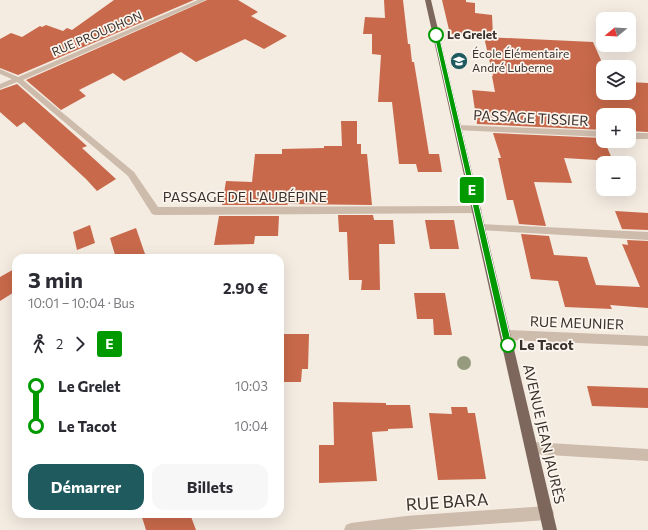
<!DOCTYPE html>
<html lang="fr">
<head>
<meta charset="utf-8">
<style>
	body { margin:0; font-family:Commissioner,sans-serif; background:#f7f7f7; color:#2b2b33; height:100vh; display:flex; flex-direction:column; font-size:15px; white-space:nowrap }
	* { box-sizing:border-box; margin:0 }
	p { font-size:13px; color:#7c7c81 }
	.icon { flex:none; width:22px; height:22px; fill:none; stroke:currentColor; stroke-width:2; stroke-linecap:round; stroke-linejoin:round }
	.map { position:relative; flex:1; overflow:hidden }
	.panel { position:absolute; left:12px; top:254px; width:272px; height:264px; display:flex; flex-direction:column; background:#fff; border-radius:12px; box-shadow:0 4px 16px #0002 }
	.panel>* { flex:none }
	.badge { padding:0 8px; border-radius:3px; font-size:14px; line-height:26px }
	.needle { width:26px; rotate:252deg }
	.controls { position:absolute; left:596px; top:12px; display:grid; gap:8px }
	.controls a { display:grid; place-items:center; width:40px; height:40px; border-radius:8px; background:#fff; box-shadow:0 4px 16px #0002; font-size:20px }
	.map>.badge { position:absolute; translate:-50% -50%; box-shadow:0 0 0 2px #fff }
	.legs { display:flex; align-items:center; gap:6px; height:44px; padding:0 16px; font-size:13px }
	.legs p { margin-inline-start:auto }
	.summary { display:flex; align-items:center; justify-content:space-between; height:68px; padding:0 16px }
	h1 { font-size:22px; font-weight:700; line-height:30px }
	.button { display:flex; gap:8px; margin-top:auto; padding:8px 16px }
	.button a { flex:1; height:46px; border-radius:12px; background:#1f5a5e; color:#fff; font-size:16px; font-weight:700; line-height:46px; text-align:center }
	.button a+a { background:#f7f7f7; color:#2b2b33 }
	ul { padding:0 16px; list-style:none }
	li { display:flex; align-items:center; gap:14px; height:40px; font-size:15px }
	li i { display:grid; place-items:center; width:6px; height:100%; margin:0 5px; background:currentColor }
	li i::after { content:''; width:10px; height:10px; margin:-5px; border:3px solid; border-radius:50%; background:#fff }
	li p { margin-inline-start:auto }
	li:first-child i { background:linear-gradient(#0000 50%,currentColor 0) }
	li:last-child i { background:linear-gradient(currentColor 50%,#0000 0) }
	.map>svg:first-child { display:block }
</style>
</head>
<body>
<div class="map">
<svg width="648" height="530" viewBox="0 0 648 530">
	<rect width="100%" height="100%" fill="#f4ebe1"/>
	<!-- building -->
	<path fill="#c8694b" d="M114 0H194L18 75 0 68V39L11 33 22 37 40 26 42 27 46 25 63 31 67 28 72 30Z
		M207 0H238L258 12 251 16 287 36 264 49 245 39 196 62 181 52 124 81 113 73 79 90 86 96 61 110 26 80Z
		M384 0H403L408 44H410L412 62H414L429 154H439L442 172H418L416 164H399L392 102H378L381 55 372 54V34H363L365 17 385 18Z
		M442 0H466V2L475 3V13L492 15 493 36 450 34Z
		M484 37 593 42 604 67 603 93H629V82L648 83V132L629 131V115H603V130L477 124 472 90 495 92 492 76H493Z
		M17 84 87 146 82 148 116 179 97 191 86 179 24 122 17 127 0 112V90Z
		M341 121H357V144H361V154H367L372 205 288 204 287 205H222L226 181 252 182 255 154H282V149L324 148V146H342Z
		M493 133 603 138 613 161 564 158 572 183 534 182 546 226 519 224 513 200H507L498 158H501Z
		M615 211 648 213V230L622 229Z
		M338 215H373L374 220H393L395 244H379L380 290H361L362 280H349L347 232H339Z
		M219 216H279L278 236H255L254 244 214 245Z
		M425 220H454L459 249H430Z
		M90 225 95 243 77 250 73 232Z
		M136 228 145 254 134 258H116L110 238Z
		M521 234 549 236 554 255 587 257 596 285 640 287 622 244 628 245 627 240 648 241V308L610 305 612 309 565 307 558 281 531 279Z
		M16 268V291L0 301V277Z
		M414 293H445L452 335H434L433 319H417Z
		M280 334H309L308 369H302L301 382H280Z
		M587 386 648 388V408L592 406Z
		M333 402 386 403V405H410L413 428 388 429V431L372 432 377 481 319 483V445H334Z
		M451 407H467L468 413H475L486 479 438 480 429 413 452 414Z
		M141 514H190L196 530H146Z"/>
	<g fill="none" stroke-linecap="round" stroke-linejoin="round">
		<!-- service -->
		<path fill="#cdbbac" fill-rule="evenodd" d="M480 224 648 232V240L480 230 476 227Z
			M532 442 648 449V461L532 454 528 452 526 448 528 444Z"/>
		<!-- minor -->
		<path fill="#cdbbac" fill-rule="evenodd" d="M198 0H206L23 80 134 172 158 207 477 206 480 207 482 210 480 213 155 215 152 214 128 176 17 82 0 89V84L12 79 0 74V69L18 77Z
			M458 125 603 131V137L455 130 454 128Z
			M629 133H648V139H629Z
			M506 330 648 336V346L506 340 502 339 500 335 502 331Z
			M547 506 552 508 554 513 552 518 547 520 405 530H344L346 525 351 523 406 516Z"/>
		<!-- primary -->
		<path fill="#7d675c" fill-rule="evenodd" d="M425 0H431L557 530H543Z"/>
	</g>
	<!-- trees -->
	<circle fill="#969b7f" cx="464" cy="363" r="7"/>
	<!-- line-1 -->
	<path fill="#090" stroke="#fff" d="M436 33 439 35 512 345 511 348 508 350 505 348 504 345 434 35Z"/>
	<!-- icons -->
	<defs>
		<symbol id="school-disc" viewBox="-11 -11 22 22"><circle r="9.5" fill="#1f5a5e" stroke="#fbf5ee"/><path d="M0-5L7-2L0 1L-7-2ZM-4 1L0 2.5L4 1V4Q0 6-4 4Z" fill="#fff"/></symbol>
	</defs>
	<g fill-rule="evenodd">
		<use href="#school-disc" x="449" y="51" width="20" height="20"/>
	</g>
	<!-- markers -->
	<g fill="#fff" stroke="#090" stroke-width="2">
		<circle cx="436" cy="35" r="7"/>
		<circle cx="508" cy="345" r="7"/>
	</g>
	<g text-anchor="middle" stroke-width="3.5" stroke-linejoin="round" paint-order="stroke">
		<!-- far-street labels -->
		<g font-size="12" fill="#3b302b" stroke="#fbf5ee">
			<text transform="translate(97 34) rotate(-23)" y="4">RUE PROUDHON</text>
		</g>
		<!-- far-stop labels -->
		<g font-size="12" font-weight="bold" fill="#3b302b" stroke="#fbf5ee" text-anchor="start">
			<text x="447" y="39">Le Grelet</text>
		</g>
		<!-- far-poi labels -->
		<g font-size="12" fill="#3b302b" stroke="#fbf5ee" text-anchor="start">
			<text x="472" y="58">École Élémentaire<tspan x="472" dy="14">André Luberne</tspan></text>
		</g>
		<!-- street labels -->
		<g font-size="14" fill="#3b302b" stroke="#fbf5ee">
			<text transform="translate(531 118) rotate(3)" y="5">PASSAGE TISSIER</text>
			<text x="245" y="202">PASSAGE DE L'AUBÉPINE</text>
			<text transform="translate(577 323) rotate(2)" y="5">RUE MEUNIER</text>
			<text transform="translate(544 434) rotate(77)" y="5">AVENUE JEAN JAURÈS</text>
		</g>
		<!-- stop labels -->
		<g font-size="14" font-weight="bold" fill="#3b302b" stroke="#fbf5ee" text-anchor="start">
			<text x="519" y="350">Le Tacot</text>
		</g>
		<!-- near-street labels -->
		<g font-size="17" fill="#3b302b" stroke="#fbf5ee">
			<text transform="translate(447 502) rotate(-4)" y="6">RUE BARA</text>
		</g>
	</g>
</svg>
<div class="controls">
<a><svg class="needle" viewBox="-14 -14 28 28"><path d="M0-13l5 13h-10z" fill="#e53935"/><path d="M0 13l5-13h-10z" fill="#7c7c81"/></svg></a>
<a><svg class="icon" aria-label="layers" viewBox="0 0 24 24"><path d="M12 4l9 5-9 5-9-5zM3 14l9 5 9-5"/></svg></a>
<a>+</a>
<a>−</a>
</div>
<b class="badge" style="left:472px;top:190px;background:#090;color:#fff">E</b>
<section class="panel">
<div class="summary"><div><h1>3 min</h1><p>10:01 – 10:04 · Bus</p></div><b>2.90 €</b></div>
<div class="legs"><svg class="icon" aria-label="walk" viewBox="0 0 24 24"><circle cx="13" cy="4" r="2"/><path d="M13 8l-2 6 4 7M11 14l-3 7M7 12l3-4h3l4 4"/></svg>2<svg class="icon" aria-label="forward" viewBox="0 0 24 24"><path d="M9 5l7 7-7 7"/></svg><b class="badge" style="background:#090;color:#fff">E</b></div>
<ul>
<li><i style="color:#090"></i><b>Le Grelet</b><p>10:03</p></li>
<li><i style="color:#090"></i><b>Le Tacot</b><p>10:04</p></li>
</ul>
<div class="button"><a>Démarrer</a><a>Billets</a></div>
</section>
</div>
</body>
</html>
